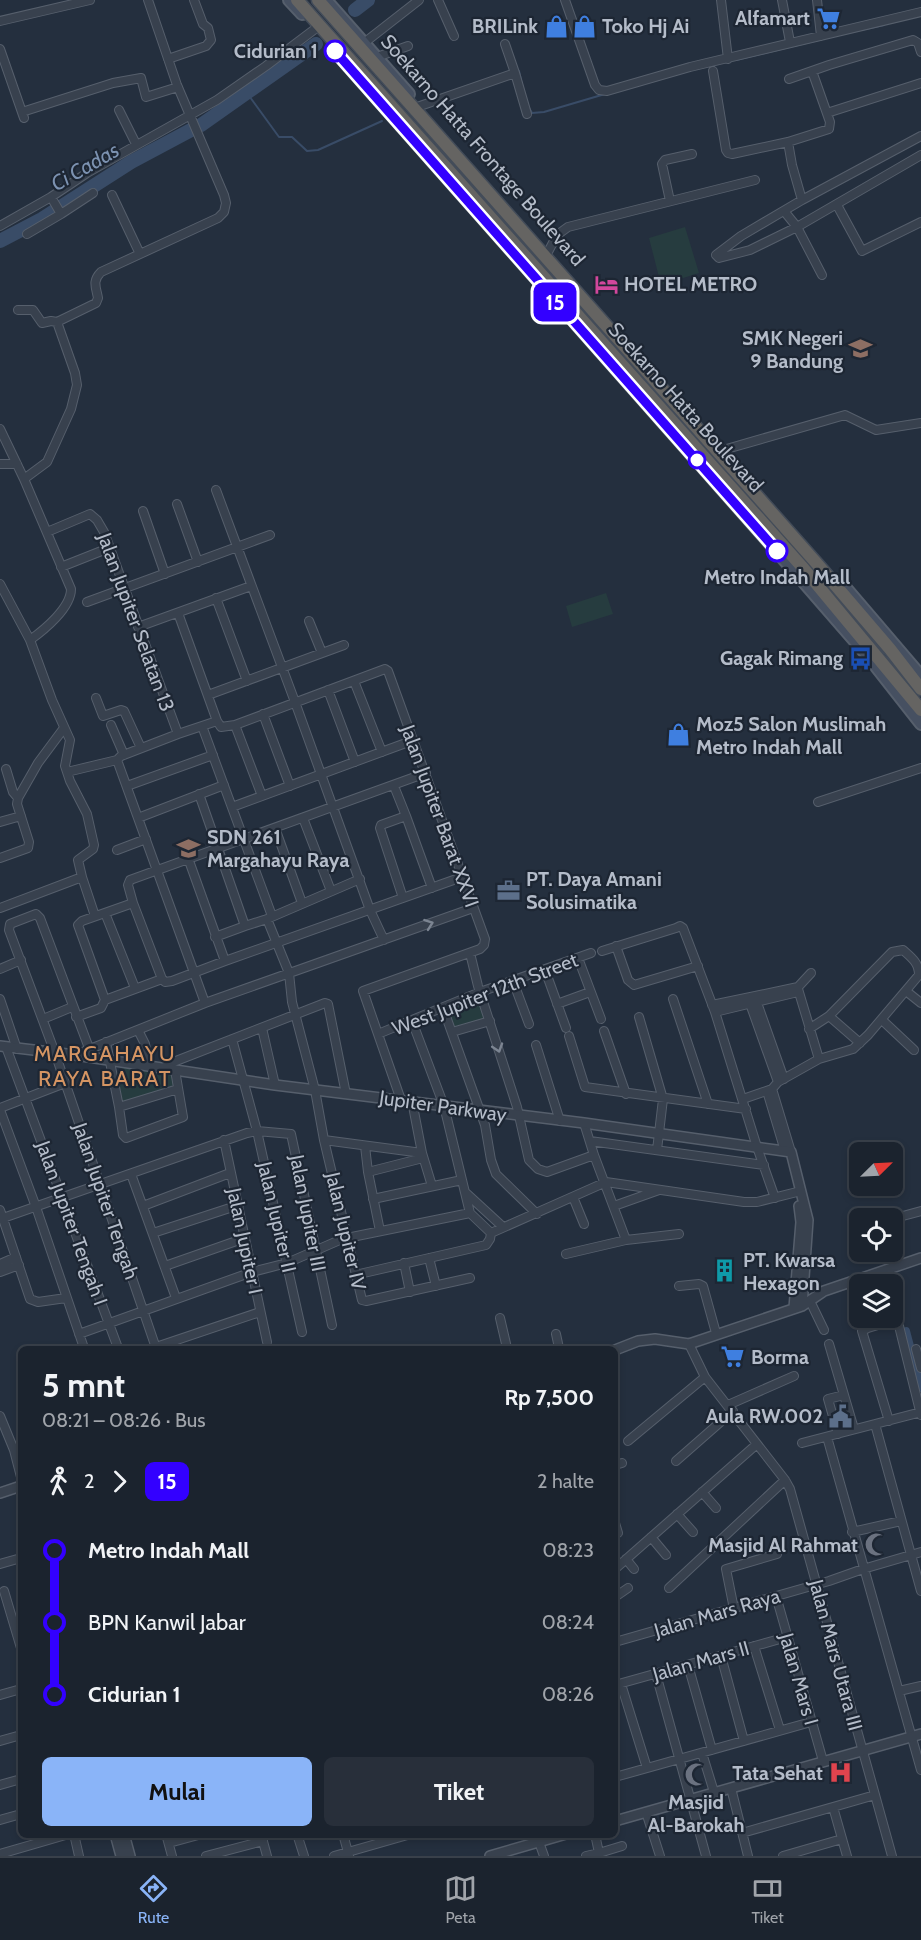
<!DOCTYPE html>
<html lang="id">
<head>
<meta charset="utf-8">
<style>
	body { margin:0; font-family:Cabin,sans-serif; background:#282f3a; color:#f1f3f6; height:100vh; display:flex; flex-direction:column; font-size:22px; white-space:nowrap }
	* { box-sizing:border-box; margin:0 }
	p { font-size:20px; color:#a0a4aa }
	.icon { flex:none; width:33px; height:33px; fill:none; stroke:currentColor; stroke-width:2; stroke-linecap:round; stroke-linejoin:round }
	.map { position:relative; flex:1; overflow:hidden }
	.drawer { position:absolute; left:18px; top:1346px; width:600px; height:492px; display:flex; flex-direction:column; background:#1b232e; border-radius:9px; box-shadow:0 3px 9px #0003,0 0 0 2px #39404a }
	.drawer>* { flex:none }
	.badge { padding:0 12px; border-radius:9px; font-size:21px; line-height:39px }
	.needle { width:39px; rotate:66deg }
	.fabs { position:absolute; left:849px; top:1142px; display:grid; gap:12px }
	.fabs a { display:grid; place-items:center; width:54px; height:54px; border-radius:9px; background:#1b232e; box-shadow:0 3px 9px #0003,0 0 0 2px #39404a; font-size:30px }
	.map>.badge { position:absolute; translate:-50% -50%; box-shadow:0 0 0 3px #fff }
	.legs { display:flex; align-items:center; gap:9px; height:66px; padding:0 24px; font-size:20px }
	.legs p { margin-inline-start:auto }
	.overview { display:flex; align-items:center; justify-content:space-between; height:102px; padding:0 24px }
	h1 { font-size:33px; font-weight:800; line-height:45px }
	.button { display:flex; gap:12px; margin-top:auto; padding:12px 24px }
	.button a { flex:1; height:69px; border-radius:9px; background:#8ab4f8; color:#111; font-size:24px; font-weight:800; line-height:69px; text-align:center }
	.button a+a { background:#282f3a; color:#f1f3f6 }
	ul { padding:0 24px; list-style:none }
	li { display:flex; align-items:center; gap:21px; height:72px; font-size:22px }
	li i { display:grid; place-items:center; width:9px; height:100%; margin:0 8px; background:currentColor }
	li i::after { content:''; width:15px; height:15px; margin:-8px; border:4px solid; border-radius:50%; background:#1b232e }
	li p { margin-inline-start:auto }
	li:first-child i { background:linear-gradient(#0000 50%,currentColor 0) }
	li:last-child i { background:linear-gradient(currentColor 50%,#0000 0) }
	.menu { display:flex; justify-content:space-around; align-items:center; height:84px; border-top:2px solid #39404a; background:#1b232e; font-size:16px; color:#a0a4aa }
	.menu a { display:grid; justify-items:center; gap:3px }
	.menu .selected { color:#8ab4f8 }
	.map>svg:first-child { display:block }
</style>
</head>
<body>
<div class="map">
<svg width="921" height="1856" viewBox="0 0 921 1856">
	<rect width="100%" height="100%" fill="#242f3e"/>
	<!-- green -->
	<path fill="#263c3f" d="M685 227 699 273 661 285 649 238Z
		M606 593 613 614 572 627 566 606Z
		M477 996 485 1019 454 1030 446 1010Z
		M125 1066 172 1073 174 1085 123 1102 116 1074Z"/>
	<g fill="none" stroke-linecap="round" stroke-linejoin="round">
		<!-- stream -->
		<path stroke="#394c67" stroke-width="2" d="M861 30 884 25
			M736 60 823 39
			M516 71H519L523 89
			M247 93 279 137H292L307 151 318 150 382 121
			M528 106 532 113 544 112 605 94"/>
		<!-- canal -->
		<path stroke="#394c67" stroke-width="8" d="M906 1331 921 1388"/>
		<!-- river -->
		<path stroke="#394c67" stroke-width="14" d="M355 10 368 0
			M201 125 316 44
			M0 241 42 219 131 162 191 130"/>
		<defs>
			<path id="minor" d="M438 0 454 36
				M565 0 595 85 599 90 607 91 690 67 921 12
				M721 0 728 59
				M782 0 790 42
				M817 0 821 36
				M0 21 90 0
				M364 43 419 0
				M505 44 515 73
				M0 49 24 118
				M377 57 408 46
				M168 59 206 46 211 40 208 28 203 24 194 0
				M713 71 726 150 728 153 732 154 788 142 829 129 830 122 812 71
				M789 79 829 65 913 40 918 43 921 52
				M420 106 515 73 527 114
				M119 110 136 144
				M22 112 113 83 141 78 146 97 178 87
				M827 113 921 83
				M788 142 792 165 802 200
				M112 195 140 254
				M51 197 61 214 93 193
				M670 201 662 164 665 160 692 154
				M837 205 862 251 921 222
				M784 211 797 227 822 275
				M0 226 51 197 87 173 217 100 266 66 315 29
				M27 234 61 214
				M548 252 557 235 568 227 755 180
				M716 255 741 236 802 200 921 136
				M716 255 719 258 750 250 797 227 921 155
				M18 310H33L42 323 51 321 57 322
				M0 429 24 479 71 589C71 608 44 630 30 640
				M723 450 845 415 876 430 921 423
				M0 464H17
				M24 479 47 462 71 409 77 385 75 373 57 322 96 303 98 298C96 287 92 281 101 272L218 218 224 212 226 203 224 195 177 85 148 0
				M216 490 295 702 370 910 384 940
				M177 504 198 562
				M143 511 165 574
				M47 532 90 514 97 520 104 532 178 734
				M61 567 109 548
				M0 584 30 640 52 700 70 740 65 766 70 781 87 814 94 845 93 849 78 860 82 877
				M216 598 247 681
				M87 602 270 535
				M178 613 217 721 221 727 235 725 385 669 388 671 485 939 484 945 480 949 363 991 401 1100
				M309 621 322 653
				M138 627 251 586
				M354 681 382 752
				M328 690 355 762
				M208 695 344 645
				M96 698 103 716 121 710 124 711 141 748
				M263 714 290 786
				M111 725 124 755
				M235 725 262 796
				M202 726 272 916
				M6 769 13 792 18 798
				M67 772 117 760
				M127 786 213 755
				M394 786 406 816
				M199 794 245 926 267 919 360 879
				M818 802 921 768
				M232 807 414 740
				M138 818 224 785
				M303 818 331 891
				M0 822 21 816
				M275 828 302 903
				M117 850 146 839
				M0 858 28 848 29 842 17 804 18 798 38 763 64 728
				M188 858 225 961
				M403 898 380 828 381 825 406 816 432 888
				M133 903 162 979
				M0 908 82 877 95 916
				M105 913 135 988
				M267 919 289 973 292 1002 315 1090 324 1140 362 1300 366 1301 470 1278
				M215 937 245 926
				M616 946 628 980 634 985 698 966
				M602 951 676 928 680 926 683 928 715 1012 757 1147 775 1198
				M470 953 478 986 517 1107 529 1160 538 1169 547 1172 594 1155
				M578 958 601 1019
				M0 969 21 960
				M545 970 566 1028
				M513 981 529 1024
				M798 989 819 1059
				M906 991 921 1003
				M755 997 784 1079
				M748 998 778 1082
				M0 999 17 1049
				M673 999 708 1104
				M105 1000 162 979 165 982 172 981 225 961 462 877
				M205 1003 117 760 121 756 178 734 217 721
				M557 1004 590 992
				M712 1005 798 987 811 973
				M443 1008 485 1125 491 1160 496 1174 537 1214
				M715 1012 798 992
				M829 1016 860 1043
				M76 1017 101 1008 105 1000 78 925 82 921 133 903 128 885 130 880 426 773
				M639 1017 663 1099 657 1150
				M43 1019 72 1007
				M882 1020 914 1050
				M412 1021 444 1106 470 1213 491 1233
				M262 1028 275 1085
				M138 1030 145 1044 150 1066
				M604 1031 626 1094
				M452 1032 490 1021
				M378 1034 480 992 591 953
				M569 1036 585 1087 746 1109
				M232 1039 257 1131 302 1332
				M106 1042 119 1107 178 1089
				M536 1045 560 1121
				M6 1047 118 1348
				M89 1048 40 918 36 914 10 924 9 930 55 1053 156 1348
				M75 1055 205 1003 473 908
				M163 1068 176 1061 325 1003 328 1004 346 1094
				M772 1089 791 1152
				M767 1091 785 1151
				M743 1099 772 1089 778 1082 819 1059 853 1049 868 1035 919 975C919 963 912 958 903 950L892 952 829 1016 809 1029
				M412 1101 422 1153 432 1186
				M119 1107 123 1135 126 1138 183 1117 175 1070
				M0 1108 65 1083
				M0 1110 36 1207 84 1348
				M584 1123 594 1155 626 1240
				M224 1140 267 1342
				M324 1140 422 1153
				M590 1141 764 1165
				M365 1146 368 1172 380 1231
				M368 1172 423 1158
				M131 1174 176 1298
				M466 1193 503 1227
				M573 1197 584 1224
				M373 1199 462 1180
				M143 1206 230 1173
				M614 1206 659 1190
				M0 1210 30 1299 38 1302 66 1298
				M899 1217 921 1211
				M3 1218 247 1133 257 1131 291 1134 332 1325
				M153 1233 239 1205
				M491 1233 606 1182 744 1202H757L801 1191
				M566 1254 626 1240 679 1234
				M429 1258 436 1286
				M404 1263 410 1292
				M0 1264 16 1257
				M165 1266 245 1238
				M0 1272 19 1265
				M355 1275 486 1245 490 1239 491 1233
				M679 1286 699 1284 703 1286 716 1333
				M810 1301 824 1330
				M500 1318 507 1348
				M79 1334 252 1272 287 1263 342 1239 470 1213
				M556 1334 559 1348
				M689 1344 705 1377 785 1480 790 1489 892 1856
				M829 1344 854 1429
				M156 1347 260 1312
				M916 1349 921 1368
				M728 1405 794 1376
				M0 1416 14 1450 21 1477
				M889 1421 862 1331 868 1328 891 1321 899 1326 921 1415
				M875 1424 921 1591
				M838 1434 828 1399 844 1395
				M827 1437 921 1770
				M628 1441 705 1377
				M802 1443 921 1412
				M676 1461 733 1411
				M615 1465 622 1463
				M702 1492 716 1508
				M677 1514 693 1532
				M615 1523 618 1533
				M852 1532 901 1521
				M651 1537 666 1555
				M626 1559 634 1569
				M0 1564 21 1558
				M615 1569 757 1444
				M669 1588 785 1480
				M4 1591 21 1648
				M776 1596 823 1761
				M615 1597 628 1588
				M734 1609 726 1569 777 1554
				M615 1642 829 1581 863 1569 921 1552
				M754 1646 780 1730
				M721 1656 744 1741
				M688 1665 712 1750
				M656 1674 706 1856
				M621 1684 647 1768
				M615 1685 787 1637
				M899 1691 921 1686
				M0 1695 21 1689
				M0 1741 21 1735
				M702 1753 714 1792
				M615 1777 811 1722
				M0 1785 21 1779
				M731 1788 748 1856
				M833 1807 847 1856
				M646 1812 660 1856
				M0 1820 21 1814
				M742 1833 875 1795
				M74 1834 79 1856
				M166 1834 172 1856
				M261 1834 267 1856
				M297 1834 304 1856
				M343 1834 349 1856
				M539 1842 544 1856
				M169 1843 202 1834
				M599 1853 622 1846
				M0 1854 69 1834
				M206 1856 263 1841
				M334 1856 411 1834
				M586 1856 599 1853 595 1834
				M783 1856 842 1839"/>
			<path id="tertiary" d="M0 1046 75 1055 275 1085 584 1123 791 1152 808 1220 802 1306
				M794 1308 801 1222 799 1206
				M615 1350 638 1341 655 1339 689 1344 802 1306 824 1291 921 1258
				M0 1493 21 1486
				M615 1821 921 1734
				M115 1834 121 1856
				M124 1834 130 1856
				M490 1856 566 1834"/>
			<path id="secondary" d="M289 0 302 14
				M326 0 409 94
				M340 57 801 579 866 654 921 724
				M839 580 921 676"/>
			<path id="trunk" d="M297 0 804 569 921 710
				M318 0 819 566 890 649 921 689"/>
		</defs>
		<!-- minor casing -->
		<use href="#minor" stroke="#565f6c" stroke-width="10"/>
		<!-- tertiary casing -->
		<use href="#tertiary" stroke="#565f6c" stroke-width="12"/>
		<!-- secondary casing -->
		<use href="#secondary" stroke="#565f6c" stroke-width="14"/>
		<!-- trunk casing -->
		<use href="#trunk" stroke="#434c59" stroke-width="15"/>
		<!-- minor -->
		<use href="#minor" stroke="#38414e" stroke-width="8"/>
		<!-- tertiary -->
		<use href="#tertiary" stroke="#38414e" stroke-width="9"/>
		<!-- secondary -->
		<use href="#secondary" stroke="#465061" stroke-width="10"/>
		<!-- trunk -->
		<use href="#trunk" stroke="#656462" stroke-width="12"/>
	</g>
	<!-- one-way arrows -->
	<defs><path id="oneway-chevron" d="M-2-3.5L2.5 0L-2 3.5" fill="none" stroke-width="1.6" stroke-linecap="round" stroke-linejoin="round" transform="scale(1.5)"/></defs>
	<g stroke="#7c8592">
		<use href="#oneway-chevron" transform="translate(429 924) rotate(-20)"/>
		<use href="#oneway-chevron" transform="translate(498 1048) rotate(72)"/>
	</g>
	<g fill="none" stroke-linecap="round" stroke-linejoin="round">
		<defs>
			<path id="line-1" d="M335 51 777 551"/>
		</defs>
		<!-- line-1 casing -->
		<use href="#line-1" stroke="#fff" stroke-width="14"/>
		<!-- line-1 -->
		<use href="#line-1" stroke="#30f" stroke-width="9"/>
	</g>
	<!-- icons -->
	<defs>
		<symbol id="supermarket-bare" viewBox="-9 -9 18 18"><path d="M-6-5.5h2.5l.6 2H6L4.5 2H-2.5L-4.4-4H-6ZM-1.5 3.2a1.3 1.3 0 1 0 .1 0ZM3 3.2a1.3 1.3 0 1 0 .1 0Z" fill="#3f7fe0" stroke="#1d2633" stroke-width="2.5" paint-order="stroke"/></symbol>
		<symbol id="shop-bare" viewBox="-9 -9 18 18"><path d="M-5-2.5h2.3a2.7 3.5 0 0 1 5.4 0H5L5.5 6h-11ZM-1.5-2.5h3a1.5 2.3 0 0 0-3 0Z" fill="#3f7fe0" stroke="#1d2633" stroke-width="2.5" paint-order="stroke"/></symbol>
		<symbol id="hotel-bare" viewBox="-9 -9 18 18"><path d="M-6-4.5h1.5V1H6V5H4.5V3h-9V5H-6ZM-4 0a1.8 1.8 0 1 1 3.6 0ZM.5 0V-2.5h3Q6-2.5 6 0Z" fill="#d1479c" stroke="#1d2633" stroke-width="2.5" paint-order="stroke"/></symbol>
		<symbol id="school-bare" viewBox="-9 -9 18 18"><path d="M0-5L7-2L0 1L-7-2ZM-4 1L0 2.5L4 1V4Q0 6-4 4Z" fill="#8d6e63" stroke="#1d2633" stroke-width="2.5" paint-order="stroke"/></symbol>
		<symbol id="bus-bare" viewBox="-9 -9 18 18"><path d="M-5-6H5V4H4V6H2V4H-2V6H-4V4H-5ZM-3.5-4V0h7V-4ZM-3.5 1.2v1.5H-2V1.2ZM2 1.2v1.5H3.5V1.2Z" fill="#1a4fb4" stroke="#1d2633" stroke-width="2.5" paint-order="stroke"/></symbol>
		<symbol id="office-bare" viewBox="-9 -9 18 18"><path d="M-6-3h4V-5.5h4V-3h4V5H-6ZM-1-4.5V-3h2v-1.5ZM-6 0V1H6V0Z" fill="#5c6f8a" stroke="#1d2633" stroke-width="2.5" paint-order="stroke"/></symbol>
		<symbol id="building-bare" viewBox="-9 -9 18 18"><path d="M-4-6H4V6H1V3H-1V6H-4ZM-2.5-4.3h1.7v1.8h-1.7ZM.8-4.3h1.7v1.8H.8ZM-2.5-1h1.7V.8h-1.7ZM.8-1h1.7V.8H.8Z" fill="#0f9aa8" stroke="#1d2633" stroke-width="2.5" paint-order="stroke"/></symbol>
		<symbol id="civic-bare" viewBox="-9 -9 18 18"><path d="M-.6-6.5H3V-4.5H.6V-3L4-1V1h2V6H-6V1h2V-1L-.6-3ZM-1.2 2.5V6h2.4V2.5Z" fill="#5c6f8a" stroke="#1d2633" stroke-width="2.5" paint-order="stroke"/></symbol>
		<symbol id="mosque-bare" viewBox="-9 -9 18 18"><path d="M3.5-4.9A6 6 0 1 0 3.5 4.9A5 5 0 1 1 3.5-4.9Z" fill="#6b7280" stroke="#1d2633" stroke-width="2.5" paint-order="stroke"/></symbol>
		<symbol id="hospital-bare" viewBox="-9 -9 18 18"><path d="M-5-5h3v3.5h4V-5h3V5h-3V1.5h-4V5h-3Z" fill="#e0444e" stroke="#1d2633" stroke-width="2.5" paint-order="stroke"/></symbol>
	</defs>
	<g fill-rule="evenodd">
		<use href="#supermarket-bare" x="812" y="2" width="33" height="33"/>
		<use href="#shop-bare" x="540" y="10" width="33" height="33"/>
		<use href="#shop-bare" x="568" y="10" width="33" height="33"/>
		<use href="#hotel-bare" x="590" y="268" width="33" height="33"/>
		<use href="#school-bare" x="844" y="332" width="33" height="33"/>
		<use href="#bus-bare" x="844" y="642" width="33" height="33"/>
		<use href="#shop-bare" x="662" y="718" width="33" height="33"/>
		<use href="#school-bare" x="172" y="832" width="33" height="33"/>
		<use href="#office-bare" x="492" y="874" width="33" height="33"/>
		<use href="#building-bare" x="708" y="1254" width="33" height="33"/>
		<use href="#supermarket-bare" x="716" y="1340" width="33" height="33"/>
		<use href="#civic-bare" x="824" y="1400" width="33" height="33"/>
		<use href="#mosque-bare" x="860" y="1528" width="33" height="33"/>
		<use href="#hospital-bare" x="824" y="1756" width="33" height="33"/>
		<use href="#mosque-bare" x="680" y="1758" width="33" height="33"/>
	</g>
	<!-- markers -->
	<g fill="#fff" stroke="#30f" stroke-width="3">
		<circle cx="335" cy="51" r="10"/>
		<circle cx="697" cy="460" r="8"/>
		<circle cx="777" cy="551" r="10"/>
	</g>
	<g text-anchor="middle" stroke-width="4.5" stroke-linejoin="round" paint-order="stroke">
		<!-- poi labels -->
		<g font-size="20" font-weight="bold" fill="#b4bcc9" stroke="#1d2633" text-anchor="end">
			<text x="810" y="25">Alfamart</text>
			<text x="538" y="33">BRILink</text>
			<text x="602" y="33" text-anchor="start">Toko Hj Ai</text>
			<text x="624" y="291" text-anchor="start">HOTEL METRO</text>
			<text x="843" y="345">SMK Negeri<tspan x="843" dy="23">9 Bandung</tspan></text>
			<text x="843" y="665">Gagak Rimang</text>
			<text x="696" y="731" text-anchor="start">Moz5 Salon Muslimah<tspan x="696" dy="23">Metro Indah Mall</tspan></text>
			<text x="207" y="844" text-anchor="start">SDN 261<tspan x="207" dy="23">Margahayu Raya</tspan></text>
			<text x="526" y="886" text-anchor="start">PT. Daya Amani<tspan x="526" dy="23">Solusimatika</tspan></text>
			<text x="743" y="1267" text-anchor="start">PT. Kwarsa<tspan x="743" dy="23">Hexagon</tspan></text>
			<text x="751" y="1364" text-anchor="start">Borma</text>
			<text x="823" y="1423">Aula RW.002</text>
			<text x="858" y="1552">Masjid Al Rahmat</text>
			<text x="823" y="1780">Tata Sehat</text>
			<text x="696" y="1809" text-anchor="middle">Masjid<tspan x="696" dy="23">Al-Barokah</tspan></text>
		</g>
		<!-- stop labels -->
		<g font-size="20" font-weight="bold" fill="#b4bcc9" stroke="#1d2633" text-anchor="end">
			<text x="318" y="58">Cidurian 1</text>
			<text x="777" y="584" text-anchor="middle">Metro Indah Mall</text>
		</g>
		<!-- street labels -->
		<g font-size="20" fill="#b4bcc9" stroke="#1d2633">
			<text transform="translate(483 150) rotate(49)" y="7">Soekarno Hatta Frontage Boulevard</text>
			<text transform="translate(686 407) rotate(48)" y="7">Soekarno Hatta Boulevard</text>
			<text transform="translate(136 622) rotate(70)" y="7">Jalan Jupiter Selatan 13</text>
			<text transform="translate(440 816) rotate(70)" y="7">Jalan Jupiter Barat XXVI</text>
			<text transform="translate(485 994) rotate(-21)" y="7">West Jupiter 12th Street</text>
			<text transform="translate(443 1106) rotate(8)" y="7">Jupiter Parkway</text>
			<text transform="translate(106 1201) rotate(71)" y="7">Jalan Jupiter Tengah</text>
			<text transform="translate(308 1213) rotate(79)" y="7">Jalan Jupiter III</text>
			<text transform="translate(277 1217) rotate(77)" y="7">Jalan Jupiter II</text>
			<text transform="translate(72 1223) rotate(70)" y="7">Jalan Jupiter Tengah I</text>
			<text transform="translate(346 1231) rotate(77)" y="7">Jalan Jupiter IV</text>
			<text transform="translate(245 1241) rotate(78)" y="7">Jalan Jupiter I</text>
			<text transform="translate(717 1613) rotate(-16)" y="7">Jalan Mars Raya</text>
			<text transform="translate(836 1655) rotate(75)" y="7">Jalan Mars Utara III</text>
			<text transform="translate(701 1661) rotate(-16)" y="7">Jalan Mars II</text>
			<text transform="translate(799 1679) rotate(74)" y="7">Jalan Mars I</text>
		</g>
		<!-- water labels -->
		<g font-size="21" font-style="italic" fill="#7c92b1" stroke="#1d2633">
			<text transform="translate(85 167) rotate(-30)" y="7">Ci Cadas</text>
		</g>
		<!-- quarter labels -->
		<g font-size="22" letter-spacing="1.5" fill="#d59563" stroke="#1d2633">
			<text x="105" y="1061">MARGAHAYU<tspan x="105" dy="25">RAYA BARAT</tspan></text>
		</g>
	</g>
</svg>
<div class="fabs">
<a><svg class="needle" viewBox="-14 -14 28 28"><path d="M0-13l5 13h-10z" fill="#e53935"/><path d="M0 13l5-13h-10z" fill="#a0a4aa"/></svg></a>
<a><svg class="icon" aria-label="locate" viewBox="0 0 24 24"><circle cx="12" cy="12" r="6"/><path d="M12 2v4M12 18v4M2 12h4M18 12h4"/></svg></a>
<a><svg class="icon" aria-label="layers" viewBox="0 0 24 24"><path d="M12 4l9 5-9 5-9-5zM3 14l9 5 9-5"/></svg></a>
</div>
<b class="badge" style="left:555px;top:302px;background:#30f;color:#fff">15</b>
<section class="drawer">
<div class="overview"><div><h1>5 mnt</h1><p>08:21 – 08:26 · Bus</p></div><b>Rp 7,500</b></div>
<div class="legs"><svg class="icon" aria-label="walk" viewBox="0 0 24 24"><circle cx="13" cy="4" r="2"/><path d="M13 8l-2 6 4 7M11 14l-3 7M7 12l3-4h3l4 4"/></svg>2<svg class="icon" aria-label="forward" viewBox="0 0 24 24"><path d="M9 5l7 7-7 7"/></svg><b class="badge" style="background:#30f;color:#fff">15</b><p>2 halte</p></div>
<ul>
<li><i style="color:#30f"></i><b>Metro Indah Mall</b><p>08:23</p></li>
<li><i style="color:#30f"></i><span>BPN Kanwil Jabar</span><p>08:24</p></li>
<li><i style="color:#30f"></i><b>Cidurian 1</b><p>08:26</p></li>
</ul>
<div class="button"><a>Mulai</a><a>Tiket</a></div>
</section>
</div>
<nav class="menu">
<a class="selected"><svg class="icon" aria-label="directions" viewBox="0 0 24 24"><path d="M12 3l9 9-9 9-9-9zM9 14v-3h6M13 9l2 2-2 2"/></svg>Rute</a>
<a><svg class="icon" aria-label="map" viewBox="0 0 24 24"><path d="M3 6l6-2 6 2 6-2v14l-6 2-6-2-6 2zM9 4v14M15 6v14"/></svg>Peta</a>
<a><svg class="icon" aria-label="tickets" viewBox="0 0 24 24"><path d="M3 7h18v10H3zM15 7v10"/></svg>Tiket</a>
</nav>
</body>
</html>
